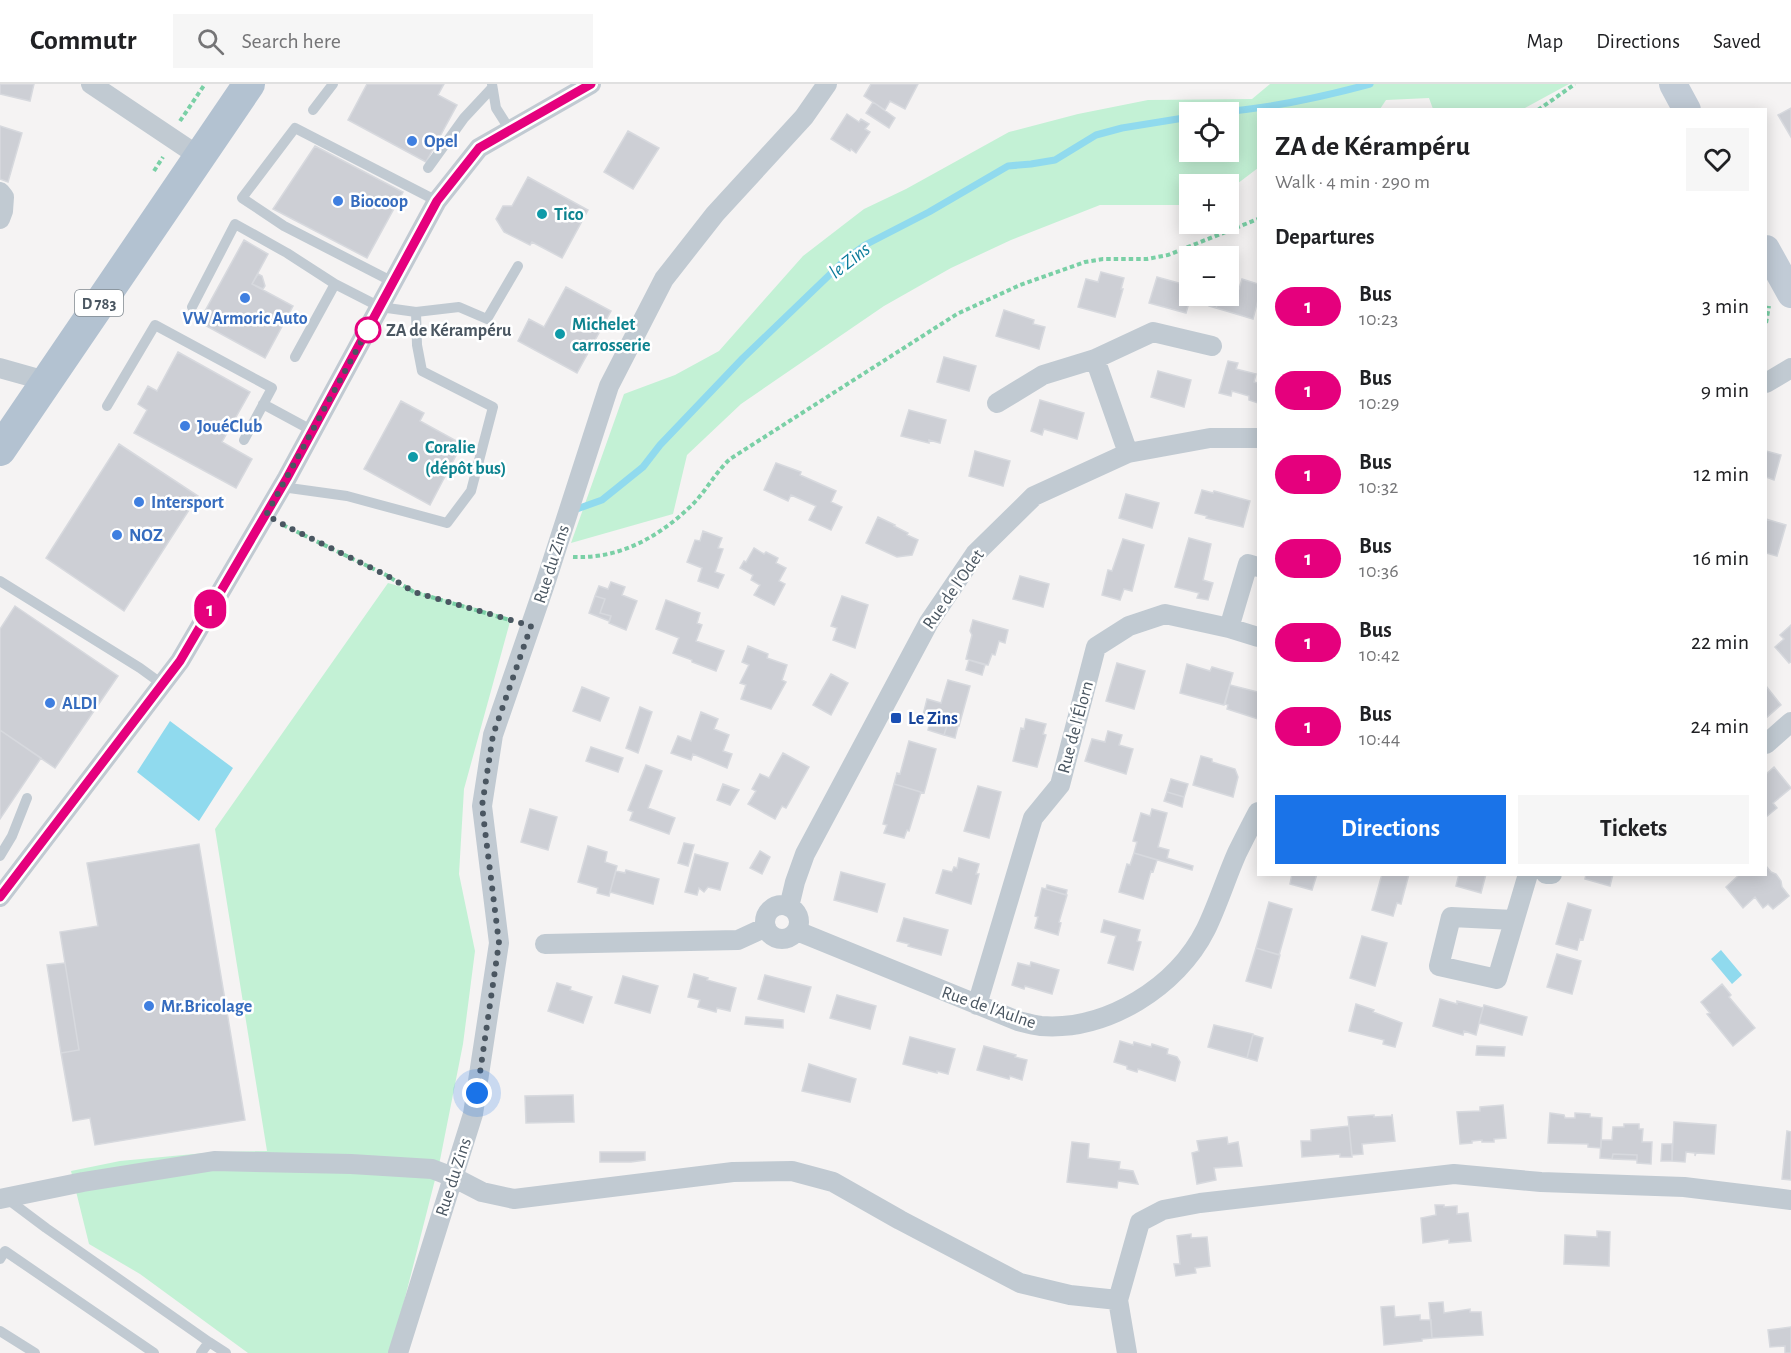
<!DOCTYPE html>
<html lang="en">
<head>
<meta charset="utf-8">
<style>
	body { margin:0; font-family:"Alegreya Sans",sans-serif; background:#f6f6f6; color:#202124; height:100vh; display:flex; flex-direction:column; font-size:22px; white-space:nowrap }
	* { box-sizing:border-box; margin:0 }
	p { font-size:20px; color:#757577 }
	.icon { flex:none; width:33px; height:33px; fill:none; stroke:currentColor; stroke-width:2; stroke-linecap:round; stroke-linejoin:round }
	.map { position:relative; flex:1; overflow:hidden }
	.side { position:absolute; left:1257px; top:24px; width:510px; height:768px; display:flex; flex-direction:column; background:#fff; border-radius:0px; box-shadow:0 3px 15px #0003 }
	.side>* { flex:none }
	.badge { padding:0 12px; border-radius:20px; font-size:21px; line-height:39px }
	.controls { position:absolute; left:1179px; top:18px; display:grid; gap:12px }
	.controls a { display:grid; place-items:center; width:60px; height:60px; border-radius:0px; background:#fff; box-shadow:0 3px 15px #0003; font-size:30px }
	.you { position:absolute; width:30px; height:30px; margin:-15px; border:4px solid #fff; border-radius:50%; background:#1a73e8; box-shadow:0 0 0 9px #1a73e833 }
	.map>.badge { position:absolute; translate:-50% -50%; box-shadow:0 0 0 3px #fff }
	h2 { padding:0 18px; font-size:22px; line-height:54px }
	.round { display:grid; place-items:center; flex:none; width:63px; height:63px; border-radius:0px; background:#f6f6f6 }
	.headline { display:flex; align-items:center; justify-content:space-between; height:102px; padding:0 18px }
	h1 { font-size:28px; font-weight:700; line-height:45px }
	.primary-button { display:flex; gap:12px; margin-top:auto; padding:12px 18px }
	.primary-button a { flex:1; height:69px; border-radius:0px; background:#1a73e8; color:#fff; font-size:24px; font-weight:700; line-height:69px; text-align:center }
	.primary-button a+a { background:#f6f6f6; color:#202124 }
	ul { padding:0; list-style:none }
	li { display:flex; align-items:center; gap:18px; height:84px; padding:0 18px }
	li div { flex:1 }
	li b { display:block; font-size:22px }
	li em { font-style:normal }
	li .badge { min-width:66px; font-weight:700; text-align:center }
	header { display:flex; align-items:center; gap:36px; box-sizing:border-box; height:84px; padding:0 30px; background:#fff; border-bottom:2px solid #e0e0e0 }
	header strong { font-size:28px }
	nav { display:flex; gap:33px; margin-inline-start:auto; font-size:21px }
	.search { width:420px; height:54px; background:#f6f6f6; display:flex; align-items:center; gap:15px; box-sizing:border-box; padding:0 21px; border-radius:0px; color:#757577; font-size:22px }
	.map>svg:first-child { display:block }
</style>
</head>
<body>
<header>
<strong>Commutr</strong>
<div class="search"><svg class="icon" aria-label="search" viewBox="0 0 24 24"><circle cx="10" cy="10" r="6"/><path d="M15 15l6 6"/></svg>Search here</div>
<nav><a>Map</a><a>Directions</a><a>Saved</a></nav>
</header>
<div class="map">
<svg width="1791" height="1269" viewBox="0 0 1791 1269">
	<rect width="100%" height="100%" fill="#f5f3f3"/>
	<!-- green -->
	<path fill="#c3f1d5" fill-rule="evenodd" d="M1270 0H1569L1523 25H1433L1429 14 1386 16 1380 25 1258 26V84L1229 106 1228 100H1190L1189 121H1100L1011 156 951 184 884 222 741 320 687 371 673 430 571 459 624 310 675 291 719 267 803 172 864 125 906 105 1009 48 1078 30 1148 16 1252 15ZM1190 28H1228V68H1190Z
		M388 499 511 534 464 705 459 790 475 867 463 960 440 1076 391 1269H248L140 1190 89 1160 71 1087 120 1077 215 1068 267 1067 215 745Z"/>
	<!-- water -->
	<path fill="#90daee" d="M170 637 233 684 199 737 137 688Z
		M1721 866 1742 891 1732 900 1711 875Z"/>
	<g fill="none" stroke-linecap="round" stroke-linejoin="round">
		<!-- stream -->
		<path stroke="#90daee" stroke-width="7" d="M1221 28C1271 24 1322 13 1370 0
			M574 426 602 416 643 383 660 361 743 274 847 174 865 161 929 128 1008 82 1031 80 1055 76 1096 51 1122 44 1190 33"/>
	</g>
	<!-- building -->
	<path fill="#cdcfd5" stroke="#d7d9de" stroke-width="1.5" d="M0 0H34L30 17 0 10Z
		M367 0H444L438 11 457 21 426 78 348 36Z
		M871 0H918L905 25 890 17 885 26 864 12Z
		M873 18 895 34 889 44 866 29Z
		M1791 24V53L1778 31Z
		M847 30 859 38 861 35 869 40 865 45 870 48 856 69 851 65 850 67 831 55Z
		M0 42 22 49 8 98 0 95Z
		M628 47 659 64 633 105 604 88Z
		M315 62 403 108 367 174 273 125Z
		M528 93 588 126 562 174 532 158 530 161 504 148 496 135 503 122H512Z
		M244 156 268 170 252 200 293 222 265 274 199 238Z
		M1101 188 1124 194 1121 205H1123L1115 233 1078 223 1086 195 1098 198Z
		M258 190 262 192 265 202 263 205 252 200Z
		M1157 193 1190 202 1191 212 1186 229 1149 219Z
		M1242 195 1258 200V216L1253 235 1216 224 1220 212H1228V202L1239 205Z
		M566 203 611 227 577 289 518 257 529 235 544 243Z
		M1212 212H1220L1216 224 1209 222Z
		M1004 226 1034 236 1033 240 1045 243 1039 265 996 252Z
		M178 268 250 308 222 358 252 375 236 404 134 349 147 326 138 320 148 302 157 307Z
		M944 273 976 282 969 307 937 298Z
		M1228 277 1238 279 1236 285 1256 290 1254 298 1258 299V319L1249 316V312L1232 307 1231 312 1219 309Z
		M1158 287 1191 296 1184 323 1151 313Z
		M1040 316 1084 329 1077 355 1044 345 1042 351 1031 347Z
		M401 317 424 329 420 337 462 360 430 421 364 385Z
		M909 326 946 336 940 359 929 356V359L901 352Z
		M119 360 198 412 124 527 46 474Z
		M975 367 1010 377 1003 402 969 392Z
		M1766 367 1781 371 1774 396 1766 393Z
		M776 379 801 388 800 391 836 407 831 418 842 423 831 446 809 436 816 422 791 411 788 417 764 406Z
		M1202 406 1213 409 1214 407 1250 417 1243 443 1206 434 1207 432 1195 429Z
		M1126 410 1159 419 1152 444 1119 434Z
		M878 433 895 441 894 442 908 449 907 451 918 456 912 471 897 473 866 459Z
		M1766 435 1786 441 1777 472 1766 469Z
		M703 447 722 454 718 464 723 465 715 488 724 491 718 504 698 497 702 484 687 478 695 456 700 457Z
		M1189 454 1211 460 1203 496 1213 499 1208 516 1197 514 1199 509 1175 503Z
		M1123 455 1144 461 1132 507 1124 505 1120 516 1102 511 1108 486 1112 487Z
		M754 464 764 470 766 468 778 474 776 479 786 484 779 497 785 500 774 521 754 511 760 501 751 496 753 491 740 484 744 477 746 478Z
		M1020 492 1049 500 1043 523 1013 515Z
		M611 498 625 503 622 511 637 517 626 546 609 539 611 532 600 529 605 515 595 512 599 502 608 505Z
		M595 512 605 515 600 529 611 532 609 537 589 529Z
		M842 512 868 521 855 564 833 556 837 544 831 542Z
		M666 516 700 529 697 539 702 541 696 557 724 567 716 587 692 578V576L673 569 679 554 656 545Z
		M15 522 118 592 55 684 0 646V545Z
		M973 536 1008 546 1005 559 999 557 995 571 992 570 988 581 966 575 972 551 970 547Z
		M1791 541V578L1789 579 1775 563 1784 555 1780 551Z
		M748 562 768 570 767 574 787 581 782 596 786 598 771 625 741 615 746 601 740 599 749 581 742 578Z
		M969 576 985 581 982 591 966 586Z
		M1117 579 1145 587 1134 625 1106 617Z
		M1187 580 1210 587 1212 583 1233 589 1224 621 1180 609Z
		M831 590 848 599 831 631 813 621Z
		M948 596 970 602 959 642 948 638 944 651 928 646 931 634 923 631 927 615 941 619Z
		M1230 601 1258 608V635L1227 625 1228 621 1225 620Z
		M1766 602 1781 621 1766 634Z
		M582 603 609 614 600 637 573 627Z
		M640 623 652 628 638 669 626 664Z
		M701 628 718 635 714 645 729 651 723 667 732 670 727 684 693 670 691 676 671 669 678 652 691 657Z
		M1026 635 1046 640 1043 650 1046 651 1037 683 1013 677 1021 644 1024 645Z
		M948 638 958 642 955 654 944 651Z
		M0 646 41 674 0 735Z
		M1108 647 1122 651 1119 661 1133 665 1126 690 1085 677 1092 655 1105 658Z
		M909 657 936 665 924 709 894 700 897 689 900 690Z
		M591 663 623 674 618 688 586 677Z
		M783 669 809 683 786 724 782 722 775 735 748 720 756 707 752 705 760 690 769 694Z
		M1201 672 1212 675V678L1235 685 1238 693 1233 713 1193 701Z
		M646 681 662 687 648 724 675 734 669 750 630 736 633 728 628 726Z
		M1774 683 1791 704 1773 719 1777 724 1766 733V690Z
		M1171 695 1188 700 1184 713 1167 708Z
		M723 700 739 706 730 721 717 716Z
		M894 700 921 708 909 747 907 746 904 754 884 749 887 741 883 740Z
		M978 702 1001 708 989 754 964 747Z
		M1167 708 1184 713 1182 723 1164 717Z
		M530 725 557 733 548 766 521 758Z
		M1152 725 1167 729 1158 763 1169 766 1167 774 1193 782 1192 786 1134 769 1137 758 1133 757 1141 729 1150 732Z
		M684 759 694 761 688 782 678 779Z
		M199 760 245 1036 95 1061 90 1034 73 1037 61 969 79 966 60 848 98 842 87 779Z
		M588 762 607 768 605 778 617 782 609 812 597 809 598 804 578 798Z
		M760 767 770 773 762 790 750 784Z
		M1134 769 1157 776 1153 788 1151 787 1143 815 1119 808 1127 780 1130 781Z
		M695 770 728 779 720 806 708 803 704 808 699 804 697 811 685 808Z
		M959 774 979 780 976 790H979L971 820 936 809 943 786 952 788 954 783 957 784Z
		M1766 782 1771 788 1776 790 1781 797 1782 803 1789 812 1773 825 1768 820 1763 824 1755 813 1743 824 1726 803 1740 790H1766Z
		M626 786 659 795 653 820 610 808 616 787 625 789Z
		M841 788 885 800 877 828 834 816Z
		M1292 790H1317L1312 806 1290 800Z
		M1382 790H1409L1401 820 1397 819 1393 832 1372 826Z
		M1459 790H1486L1481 809 1456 802Z
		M1586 790H1613L1610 802 1585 795Z
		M1047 801 1067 806 1066 811 1046 805Z
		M1042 804 1067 811 1059 838 1061 839 1058 851 1035 844 1038 833 1035 832Z
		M1269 818 1292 825 1279 871 1256 864Z
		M1568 819 1591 826 1583 856 1580 855 1577 866 1556 860Z
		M904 834 948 846 941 871 908 862 909 860 897 857Z
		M1104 836 1140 846 1137 857 1141 858 1133 886 1108 879 1116 852 1101 848Z
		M1362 852 1387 859 1375 902 1350 894Z
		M1256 864 1280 871 1271 904 1246 897Z
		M1557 870 1581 877 1572 910 1547 903Z
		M1031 878 1059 886 1052 910 1025 902 1024 905 1012 901 1018 879 1030 882Z
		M65 879 79 966 61 969 47 881Z
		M694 890 708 894 707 896 736 904 730 927 717 924 716 928 698 923 700 916 688 913Z
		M765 891 811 903 804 928 758 915Z
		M623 892 658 902 650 929 615 919Z
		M557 899 571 903 570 906 592 913 583 939 548 927Z
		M1722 900 1731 911 1729 913 1755 944 1733 962 1707 930 1710 929 1701 918Z
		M837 911 876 922 870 945 830 934Z
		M1440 915 1457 920V917L1483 924 1476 951 1464 947 1463 951 1433 942Z
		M1356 920 1374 926 1373 928 1402 939 1395 963 1383 960 1384 956 1349 947Z
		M1484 921 1527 933 1522 951 1479 939Z
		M746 933 783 936V944L745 940Z
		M1214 941 1253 950 1247 974 1208 963Z
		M1253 951 1263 954 1257 977 1247 974Z
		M910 953 955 965 948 990 937 987V989L903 980Z
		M1120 957 1133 961 1134 958 1151 963 1152 960 1168 965 1167 970 1177 973 1180 978 1175 997 1138 985 1137 988 1127 985V982L1114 978Z
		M984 962 1016 971 1015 973 1027 976 1022 996 1010 992 1009 995 977 986Z
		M1477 962 1505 963 1504 972 1476 971Z
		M809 980 856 995 850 1018 802 1007Z
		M573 1011 574 1038 526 1039 525 1012Z
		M1503 1021 1506 1054 1494 1055V1058H1482V1056L1472 1057V1059L1460 1060 1457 1028 1480 1027V1023Z
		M1550 1029 1564 1031 1565 1034H1575V1029L1590 1030V1033L1602 1034 1601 1064 1588 1063V1060L1548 1059Z
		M1392 1030 1395 1057 1362 1060 1363 1070 1352 1071 1348 1033 1374 1031V1033L1392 1032Z
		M1674 1038 1716 1041 1714 1070 1696 1069 1695 1072V1069L1686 1068 1685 1078 1672 1077Z
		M1624 1040H1639V1045H1643L1642 1058H1652L1651 1080 1637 1079V1071L1613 1070 1612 1075 1600 1074 1601 1056H1612L1613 1043H1624Z
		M1349 1042 1352 1073H1340V1070L1302 1073 1301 1057H1311V1046Z
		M1787 1047 1791 1048V1096L1782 1095Z
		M1227 1053 1228 1060 1238 1058 1242 1082 1214 1084 1216 1096 1197 1100 1192 1069 1199 1067 1197 1057Z
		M1072 1058 1089 1060 1088 1074 1120 1078 1119 1085 1133 1087 1138 1100 1118 1097 1117 1104 1067 1098Z
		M1662 1060H1672V1077H1661Z
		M600 1068H645V1076L631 1078H600Z
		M1613 1070 1637 1071V1076L1612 1075Z
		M1435 1121H1444V1123L1457 1122V1130L1468 1129 1471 1157 1449 1159V1155L1423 1159 1421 1134 1436 1131Z
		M1597 1147 1610 1148 1609 1182 1564 1180 1565 1151 1597 1153Z
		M1191 1150V1154L1207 1153 1210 1182 1195 1184 1196 1189 1176 1192 1174 1180H1180L1177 1152Z
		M1443 1218 1444 1229 1470 1225V1228H1481L1483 1251 1432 1254 1429 1219Z
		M1394 1222 1395 1233 1420 1231V1236H1431L1432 1254 1422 1255V1257L1384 1261 1381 1223Z
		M1791 1243V1269H1785V1262L1770 1263 1768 1246Z"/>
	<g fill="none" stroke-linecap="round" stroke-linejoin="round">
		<!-- path -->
		<path stroke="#7ad0a6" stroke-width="4" stroke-dasharray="4.5 3" stroke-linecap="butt" d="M1538 26 1575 0
			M180 37 205 0
			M154 87 163 73
			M1766 239 1769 222
			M283 441 386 491 414 508 513 537
			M573 473C620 475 659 453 692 421 706 407 715 389 730 375L957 230 1020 201 1085 178 1103 175H1147L1168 171 1258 135"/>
		<!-- lane -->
		<path stroke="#c1cad2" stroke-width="10" d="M492 0 496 24 510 46
			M313 26 333 0
			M428 84 464 34 492 4
			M393 198 284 142 242 114 295 44 437 117
			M192 223 235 140 287 169 335 200
			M416 228 459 223 487 235 518 182
			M263 320 313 347
			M107 322 155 241 272 304 244 356
			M282 403 347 412 447 439 471 407 493 323 422 287 417 261 416 228 380 223 335 200 295 273
			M0 497 140 584 162 600
			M0 772 12 752 27 714
			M6 1114 46 1144 209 1258 201 1269
			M0 1175 5 1167 154 1269
			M0 1247 35 1269
			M209 1258 226 1269"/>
		<!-- street -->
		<path stroke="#c1cad2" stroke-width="20" d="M91 0 200 73
			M0 108 4 113 3 127 0 135
			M1095 275 1128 369
			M0 284 46 297
			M1766 299 1791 284
			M997 319 1043 291 1095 275 1153 248 1212 262
			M1229 544 1248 480 1258 483
			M1766 660 1791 638
			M1546 790H1552
			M0 813 180 577 287 394 437 117 479 64 591 0
			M765 838a17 17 0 1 1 34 0a17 17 0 1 1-34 0Z
			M789 823 795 798 805 770 929 538 975 470 1034 412 1128 369 1210 354H1258
			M1514 836 1451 833 1439 882 1497 895 1528 790
			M797 847 1018 937C1026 939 1033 941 1041 942 1107 947 1177 903 1206 845 1218 820 1226 794 1237 769 1244 755 1251 741 1258 728
			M545 860 738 856 766 843
			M977 921 1033 734 1060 701 1096 563 1129 542 1165 530 1229 544 1258 553
			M0 1115 83 1098 214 1077 351 1080 432 1085 453 1093 482 1108 514 1115 733 1088 792 1087 833 1098 900 1136 1020 1199 1070 1211 1118 1216
			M398 1269 473 1030 499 859 482 722 493 651 545 500 609 302 664 195 715 130 804 33 827 0
			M1127 1269 1118 1216 1140 1138 1163 1126 1200 1119 1454 1090 1541 1098 1684 1103 1791 1116"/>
		<!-- secondary -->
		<path stroke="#c1cbd6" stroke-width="28" d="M1673 0 1687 26
			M1766 165 1791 210"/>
		<!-- primary -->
		<path stroke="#b3c2d1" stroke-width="32" d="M0 366 249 0"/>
	</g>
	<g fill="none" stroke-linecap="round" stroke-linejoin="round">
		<defs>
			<path id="line" d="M0 813 180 577 287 394 437 117 479 64 591 0"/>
		</defs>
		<!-- line casing -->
		<use href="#line" stroke="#fff" stroke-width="14"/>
		<!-- line -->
		<use href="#line" stroke="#e5007d" stroke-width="9"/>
		<!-- walk -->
		<path stroke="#4a5661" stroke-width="6" stroke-dasharray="0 10.8" d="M368 246 372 238 266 431 284 441 386 491 414 508 531 542 493 651 482 722 499 859 477 1009"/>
	</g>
	<!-- markers -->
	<g fill="#3f7fe0" stroke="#fff" stroke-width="2">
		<circle cx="412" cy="57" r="6"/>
		<circle cx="338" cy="117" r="6"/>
		<circle cx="245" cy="214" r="6"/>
		<circle cx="185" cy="342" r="6"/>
		<circle cx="139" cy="418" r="6"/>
		<circle cx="117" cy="451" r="6"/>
		<circle cx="50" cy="619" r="6"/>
		<circle cx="149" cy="922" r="6"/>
	</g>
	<g fill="#0f9aa8" stroke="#fff" stroke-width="2">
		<circle cx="542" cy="130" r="6"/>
		<circle cx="560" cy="250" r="6"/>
		<circle cx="413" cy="373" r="6"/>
	</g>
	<circle fill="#fff" stroke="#e5007d" stroke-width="3" cx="368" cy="246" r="12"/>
	<rect fill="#1a4fb4" stroke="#fff" stroke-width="2" x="890" y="628" width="12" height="12" rx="3"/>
	<g text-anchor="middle" stroke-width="5" stroke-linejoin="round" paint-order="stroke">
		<!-- shield labels -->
		<rect fill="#fff" stroke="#808990" stroke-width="1.5" x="75" y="206" width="48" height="26" rx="4.5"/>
		<g font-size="16" font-weight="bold" fill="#4a5661">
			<text x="99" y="225">D 783</text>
		</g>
		<!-- shop labels -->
		<g font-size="18" font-weight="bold" fill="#366cbe" stroke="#fff" text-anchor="start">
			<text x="424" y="63">Opel</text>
			<text x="350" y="123">Biocoop</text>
			<text x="245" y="240" text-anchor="middle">VW Armoric Auto</text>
			<text x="197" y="348">JouéClub</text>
			<text x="151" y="424">Intersport</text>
			<text x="129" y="457">NOZ</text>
			<text x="62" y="625">ALDI</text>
			<text x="161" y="928">Mr.Bricolage</text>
		</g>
		<!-- culture labels -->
		<g font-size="18" font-weight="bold" fill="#0d838f" stroke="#fff" text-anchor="start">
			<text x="554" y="136">Tico</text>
			<text x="572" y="246">Michelet<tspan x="572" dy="21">carrosserie</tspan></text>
			<text x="425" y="369">Coralie<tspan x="425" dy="21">(dépôt bus)</tspan></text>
		</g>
		<!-- stop labels -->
		<g font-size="18" font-weight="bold" fill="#4a5661" stroke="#fff" text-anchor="start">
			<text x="386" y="252">ZA de Kérampéru</text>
		</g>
		<!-- street labels -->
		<g font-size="18" fill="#4a5661" stroke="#fff">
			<text transform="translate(551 480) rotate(-72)" y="6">Rue du Zins</text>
			<text transform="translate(953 505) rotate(-55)" y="6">Rue de l'Odet</text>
			<text transform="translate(1075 643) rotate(-75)" y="6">Rue de l'Élorn</text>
			<text transform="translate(989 923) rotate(19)" y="6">Rue de l'Aulne</text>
			<text transform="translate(453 1093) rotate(-72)" y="6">Rue du Zins</text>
		</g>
		<!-- transit labels -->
		<g font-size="18" font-weight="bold" fill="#164399" stroke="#fff" text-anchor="start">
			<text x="908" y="640">Le Zins</text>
		</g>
		<!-- water labels -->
		<g font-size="20" font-style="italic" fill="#0c7c9b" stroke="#fff">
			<text transform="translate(849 176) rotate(-38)" y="7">le Zins</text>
		</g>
	</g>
</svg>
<div class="controls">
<a><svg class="icon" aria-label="locate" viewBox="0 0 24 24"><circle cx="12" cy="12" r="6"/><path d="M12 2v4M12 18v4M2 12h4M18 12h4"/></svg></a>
<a>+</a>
<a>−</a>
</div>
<div class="you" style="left:477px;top:1009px"></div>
<b class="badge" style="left:210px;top:525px;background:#e5007d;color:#fff">1</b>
<section class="side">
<div class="headline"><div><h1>ZA de Kérampéru</h1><p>Walk · 4 min · 290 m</p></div><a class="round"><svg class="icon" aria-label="heart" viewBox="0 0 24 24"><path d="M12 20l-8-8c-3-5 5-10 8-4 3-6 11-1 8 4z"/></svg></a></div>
<h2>Departures</h2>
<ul>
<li><span class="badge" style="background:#e5007d;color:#fff">1</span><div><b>Bus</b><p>10:23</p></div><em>3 min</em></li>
<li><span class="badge" style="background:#e5007d;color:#fff">1</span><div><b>Bus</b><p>10:29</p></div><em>9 min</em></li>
<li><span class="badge" style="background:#e5007d;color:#fff">1</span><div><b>Bus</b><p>10:32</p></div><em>12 min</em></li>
<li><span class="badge" style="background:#e5007d;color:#fff">1</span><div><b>Bus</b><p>10:36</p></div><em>16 min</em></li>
<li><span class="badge" style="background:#e5007d;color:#fff">1</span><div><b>Bus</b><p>10:42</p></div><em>22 min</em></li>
<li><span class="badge" style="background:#e5007d;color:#fff">1</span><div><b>Bus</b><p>10:44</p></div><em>24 min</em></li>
</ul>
<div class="primary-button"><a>Directions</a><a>Tickets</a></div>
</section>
</div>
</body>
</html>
